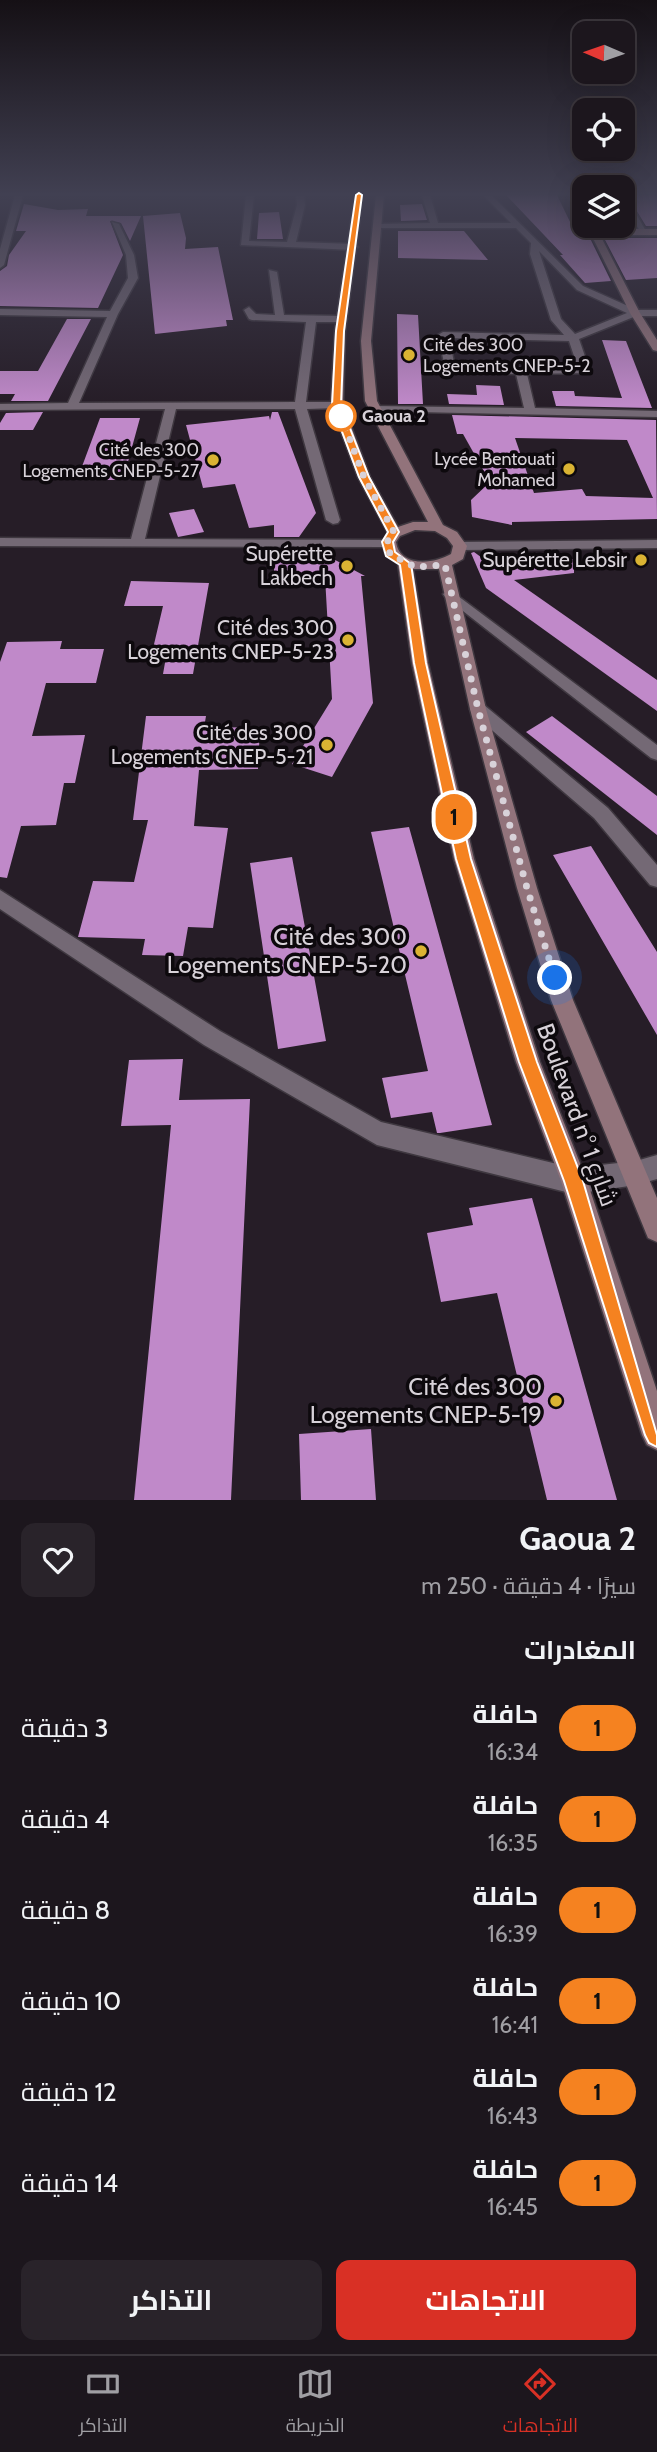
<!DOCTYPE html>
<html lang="ar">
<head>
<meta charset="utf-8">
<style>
	body { margin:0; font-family:Cabin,Cairo,sans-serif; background:#29232a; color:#f1f3f6; direction:rtl; height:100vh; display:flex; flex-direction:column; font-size:26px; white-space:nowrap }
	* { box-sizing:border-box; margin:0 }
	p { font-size:23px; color:#a09fa4 }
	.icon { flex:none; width:38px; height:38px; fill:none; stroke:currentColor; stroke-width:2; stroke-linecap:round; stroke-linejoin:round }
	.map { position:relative; height:1500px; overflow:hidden; direction:ltr }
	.panel { display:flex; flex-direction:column; background:#1c161d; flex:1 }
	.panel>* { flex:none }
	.badge { padding:0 14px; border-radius:23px; font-size:24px; line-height:46px }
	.needle { width:46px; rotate:272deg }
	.controls { position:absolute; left:572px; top:21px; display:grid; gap:14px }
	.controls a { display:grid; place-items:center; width:63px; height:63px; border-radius:14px; background:#1c161d; box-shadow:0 7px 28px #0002,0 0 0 2px #3a353b; font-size:35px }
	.you { position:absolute; width:35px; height:35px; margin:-18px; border:5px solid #fff; border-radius:50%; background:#1a73e8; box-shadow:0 0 0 10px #1a73e833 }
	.map>.badge { position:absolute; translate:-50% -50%; box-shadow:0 0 0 4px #fff }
	h2 { padding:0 21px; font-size:26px; line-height:63px }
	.round { display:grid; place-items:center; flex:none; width:74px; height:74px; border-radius:14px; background:#29232a }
	.overview { display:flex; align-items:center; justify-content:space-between; height:119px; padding:0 21px }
	h1 { font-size:33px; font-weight:700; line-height:52px }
	.cta { display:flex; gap:14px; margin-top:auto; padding:14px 21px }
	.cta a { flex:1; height:80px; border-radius:14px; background:#d93025; color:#fff; font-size:28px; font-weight:700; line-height:80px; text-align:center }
	.cta a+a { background:#29232a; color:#f1f3f6 }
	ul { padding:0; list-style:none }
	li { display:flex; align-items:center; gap:21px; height:91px; padding:0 21px }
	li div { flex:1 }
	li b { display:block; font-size:26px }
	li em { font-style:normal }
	li .badge { min-width:77px; font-weight:700; text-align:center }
	.menu { display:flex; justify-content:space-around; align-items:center; height:98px; border-top:2px solid #3a353b; background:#1c161d; font-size:19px; color:#a09fa4 }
	.menu a { display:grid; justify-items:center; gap:4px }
	.menu .on { color:#d93025 }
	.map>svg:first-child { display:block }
</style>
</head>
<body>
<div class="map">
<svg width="657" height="1500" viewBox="0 0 657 1500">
	<rect width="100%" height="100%" fill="#261d27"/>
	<!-- building -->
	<path fill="#c089c9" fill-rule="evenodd" d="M506 195H557L572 226H584L611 281 585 283 560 255H563Z
		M627 195H657V226H646Z
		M24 204 58 210 88 209 86 216H141L130 241 121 223 110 221 123 255 98 308 0 306V271L7 266 9 255 26 231H16Z
		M422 204 427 220 401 221 400 205Z
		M279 212 283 239H257L259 213Z
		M180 213 186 238 185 249 218 247 233 320H226L227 326 155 334 143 216Z
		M398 231H464L488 260 398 258Z
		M604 238H657V278L626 280Z
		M397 314 418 315 423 404H398Z
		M67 319H91L48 401H11L15 394H0V371H38Z
		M602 340 626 341 652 408 556 406 552 391H574L575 396 622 398Z
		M476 385 500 386 504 405 449 404 447 394 477 395Z
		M43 412 33 430H0V423L6 413Z
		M272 412H278L316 513 299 537H274V525L249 528 235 484 203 488 186 425 269 416 270 420Z
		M452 415 656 420 657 519 512 522V525L472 517 471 500 490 482 463 434H457ZM515 438 627 440 653 498 586 496 582 489 534 493Z
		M100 418H140L123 480H77Z
		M194 509 204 532 178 537 169 513Z
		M274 549H290L284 557 324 554 365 576H361L373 703 332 777 292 764 332 699 325 577 274 578Z
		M474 552 485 560 574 559V573L514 580 657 680V711L486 588 471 553Z
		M131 581 209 583 193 674H163L166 657H151L163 606H124Z
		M62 641 60 649H104L96 683H46L32 736 85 735 75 783H64L56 825 21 826 7 878 0 877V662L7 642Z
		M146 716H206L204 728 260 727 258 769 199 770 194 826 228 828 213 928 188 927 183 956 142 955 145 939 78 937 93 881 134 882 148 820H133Z
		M552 716 657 796V835L526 732Z
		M409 827 492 1125 440 1133H437L432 1112 391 1118 382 1078 428 1071 371 832Z
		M591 846 657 952V1035L553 855Z
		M292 857 326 1041 278 1049 250 863Z
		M183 1059 179 1100 250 1099 231 1500H134L171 1125 121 1126 129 1060Z
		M532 1198 617 1500H547L497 1293 441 1302 427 1233 473 1225 469 1208Z
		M371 1429 376 1500H301L299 1434Z"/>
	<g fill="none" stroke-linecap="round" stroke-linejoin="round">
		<defs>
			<path id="street" d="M15 195H23L4 265 0 268V249Z
				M246 195H254L249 241 287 242 297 205 296 195H304L305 205 296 242 354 244 358 247 354 250 241 245Z
				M422 195H430L438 223H511L483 195H491L583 286 637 310H657V316H636L579 339 590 371 589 373 527 374 535 408 657 411V417L370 411V407L374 406 524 408 516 374 446 372 438 335 443 332 564 335 551 320 530 254 531 243 516 228H378L374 226 378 224 430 223ZM539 251 577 290 627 313 575 334 561 319ZM449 338 569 341 578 368 455 367Z
				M623 196 627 198 647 233 640 231 623 204Z
				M112 222 119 224 134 255 138 278 118 314 79 403 295 402 306 322 252 320 249 319 244 310 249 307 256 314 275 315 269 270 277 272 284 315 342 316 347 319 342 322H316L306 402H337L343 405 337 408 307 409 340 520 338 523 333 524 326 520 295 409H176L145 539 387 540 394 544 392 547 0 546V538L131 539 165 409 0 410V404L68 403 107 317 0 315V309L110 311 128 278 126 255Z
				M657 540V548L460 550 453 546 460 542Z
				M450 590 657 745V760L651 758 445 597 443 594Z
				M478 703 484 705 608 808 657 865V887L650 885 594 818 472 713 470 709Z
				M0 890 220 1031 381 1122 574 1168 636 1161 657 1155V1179L636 1185 574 1194 377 1145 204 1045 0 909Z"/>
			<path id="secondary" d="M355 195H363L345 331 343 405 370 477 398 527 413 522H428L365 401 361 341 376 195H384L371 341 377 401 443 525 457 532 467 546 463 559 452 565 486 709 537 888 573 1000 657 1198V1242L648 1238 551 1000 517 888 470 709 439 569H413L428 663 474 859 540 1062 587 1181 657 1391V1450L647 1445 642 1435 561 1181 516 1062 454 859 412 663 398 564 385 553 382 542 388 533 358 477 331 405 335 331ZM415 530 435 531 447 538 453 546 451 554C434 564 400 568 396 542L400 536Z
				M571 195H579L584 206V215L580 213Z
				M587 226H595L597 229H657V235H600L640 313 657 340V351L653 350 630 313Z"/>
		</defs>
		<!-- street casing -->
		<use href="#street" stroke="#3f3840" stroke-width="3"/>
		<!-- secondary casing -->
		<use href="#secondary" stroke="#3f3840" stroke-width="3"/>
		<!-- street -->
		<use href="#street" fill="#746975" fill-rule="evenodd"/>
		<!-- secondary -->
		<use href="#secondary" fill="#92737b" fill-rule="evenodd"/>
	</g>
	<!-- sky -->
	<linearGradient id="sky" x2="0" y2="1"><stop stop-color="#151015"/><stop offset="0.48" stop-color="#414052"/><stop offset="1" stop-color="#414052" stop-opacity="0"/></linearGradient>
	<rect width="657" height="405" fill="url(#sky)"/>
	<!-- line -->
	<path fill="#f58220" stroke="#fff" stroke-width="2" d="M359 193 362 195 344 331 341 405 369 477 399 532 393 542 395 552 411 564 426 663 471 859 537 1062 583 1181 657 1435V1447L649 1443 645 1435 564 1181 519 1062 456 859 414 663 400 565 386 556 382 542 388 532 359 477 332 405 336 331 356 195Z"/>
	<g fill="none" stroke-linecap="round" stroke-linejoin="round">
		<!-- walk -->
		<path stroke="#d8d2d9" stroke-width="7" stroke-dasharray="0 12.6" d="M341 416 364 477 394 532 387 542 390 554 415 567 445 565 478 709 527 888 555 978"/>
	</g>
	<!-- markers -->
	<g fill="#dab333" stroke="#0d090d" stroke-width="2.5">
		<circle cx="409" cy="355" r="7"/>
		<circle cx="213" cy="460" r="7"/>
		<circle cx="569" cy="469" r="7"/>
		<circle cx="641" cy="560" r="7"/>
		<circle cx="347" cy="566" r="7"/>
		<circle cx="348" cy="640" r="7"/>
		<circle cx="327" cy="745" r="7"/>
		<circle cx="421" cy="951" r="7"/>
		<circle cx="556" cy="1401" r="7"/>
	</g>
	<circle fill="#fff" stroke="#f58220" stroke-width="3.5" cx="341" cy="416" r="14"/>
	<g text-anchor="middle" stroke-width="7" stroke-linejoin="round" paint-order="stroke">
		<!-- far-poi labels -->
		<g font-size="18" fill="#d8d2d9" stroke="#0d090d" text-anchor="end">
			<text x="423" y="351" text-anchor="start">Cité des 300<tspan x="423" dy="21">Logements CNEP-5-2</tspan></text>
			<text x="199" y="456">Cité des 300<tspan x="199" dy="21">Logements CNEP-5-27</tspan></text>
			<text x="555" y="465">Lycée Bentouati<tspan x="555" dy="21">Mohamed</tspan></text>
		</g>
		<!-- far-stop labels -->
		<g font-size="18" font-weight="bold" fill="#d8d2d9" stroke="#0d090d" text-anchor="start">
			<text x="362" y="422">Gaoua 2</text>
		</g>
		<!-- poi labels -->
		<g font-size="21" fill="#d8d2d9" stroke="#0d090d" text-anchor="end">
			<text x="333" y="561">Supérette<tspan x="333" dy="24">Lakbech</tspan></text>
			<text x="627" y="567">Supérette Lebsir</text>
			<text x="334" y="635">Cité des 300<tspan x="334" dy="24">Logements CNEP-5-23</tspan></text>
			<text x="313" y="740">Cité des 300<tspan x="313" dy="24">Logements CNEP-5-21</tspan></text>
		</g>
		<!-- near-poi labels -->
		<g font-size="24" fill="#d8d2d9" stroke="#0d090d" text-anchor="end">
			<text x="407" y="945">Cité des 300<tspan x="407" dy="28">Logements CNEP-5-20</tspan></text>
			<text x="542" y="1395">Cité des 300<tspan x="542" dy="28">Logements CNEP-5-19</tspan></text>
		</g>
		<!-- near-street labels -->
		<g font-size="24" fill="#d8d2d9" stroke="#0d090d">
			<text transform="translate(577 1115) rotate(70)" y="8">Boulevard n° شارع 1</text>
		</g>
	</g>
</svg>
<div class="controls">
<a><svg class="needle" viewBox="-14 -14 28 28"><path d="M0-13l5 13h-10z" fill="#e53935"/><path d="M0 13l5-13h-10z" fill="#a09fa4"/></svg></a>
<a><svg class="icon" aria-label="locate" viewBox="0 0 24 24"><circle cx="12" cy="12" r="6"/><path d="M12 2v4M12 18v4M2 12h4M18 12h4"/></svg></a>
<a><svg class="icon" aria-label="layers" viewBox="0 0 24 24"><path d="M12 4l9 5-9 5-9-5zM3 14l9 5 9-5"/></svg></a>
</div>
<div class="you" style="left:555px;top:978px"></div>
<b class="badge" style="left:454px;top:817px;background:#f58220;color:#111">1</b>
</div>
<section class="panel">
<div class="overview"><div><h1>Gaoua 2</h1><p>سيرًا · 4 دقيقة · 250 m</p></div><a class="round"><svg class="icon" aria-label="heart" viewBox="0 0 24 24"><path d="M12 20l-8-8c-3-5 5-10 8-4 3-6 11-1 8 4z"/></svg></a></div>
<h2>المغادرات</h2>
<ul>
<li><span class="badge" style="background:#f58220;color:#111">1</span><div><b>حافلة</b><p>16:34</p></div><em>3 دقيقة</em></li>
<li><span class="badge" style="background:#f58220;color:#111">1</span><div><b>حافلة</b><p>16:35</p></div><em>4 دقيقة</em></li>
<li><span class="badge" style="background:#f58220;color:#111">1</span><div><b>حافلة</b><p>16:39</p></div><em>8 دقيقة</em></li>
<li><span class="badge" style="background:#f58220;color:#111">1</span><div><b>حافلة</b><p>16:41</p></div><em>10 دقيقة</em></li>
<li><span class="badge" style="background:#f58220;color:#111">1</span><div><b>حافلة</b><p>16:43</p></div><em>12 دقيقة</em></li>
<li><span class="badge" style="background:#f58220;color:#111">1</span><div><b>حافلة</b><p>16:45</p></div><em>14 دقيقة</em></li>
</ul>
<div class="cta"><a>الاتجاهات</a><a>التذاكر</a></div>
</section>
<nav class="menu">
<a class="on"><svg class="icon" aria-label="directions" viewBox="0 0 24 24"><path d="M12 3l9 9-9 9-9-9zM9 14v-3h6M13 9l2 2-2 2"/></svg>الاتجاهات</a>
<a><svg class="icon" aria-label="map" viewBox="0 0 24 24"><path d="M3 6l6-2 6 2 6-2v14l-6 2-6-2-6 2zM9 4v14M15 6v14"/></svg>الخريطة</a>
<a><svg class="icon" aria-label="tickets" viewBox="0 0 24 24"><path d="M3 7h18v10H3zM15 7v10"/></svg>التذاكر</a>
</nav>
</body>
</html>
